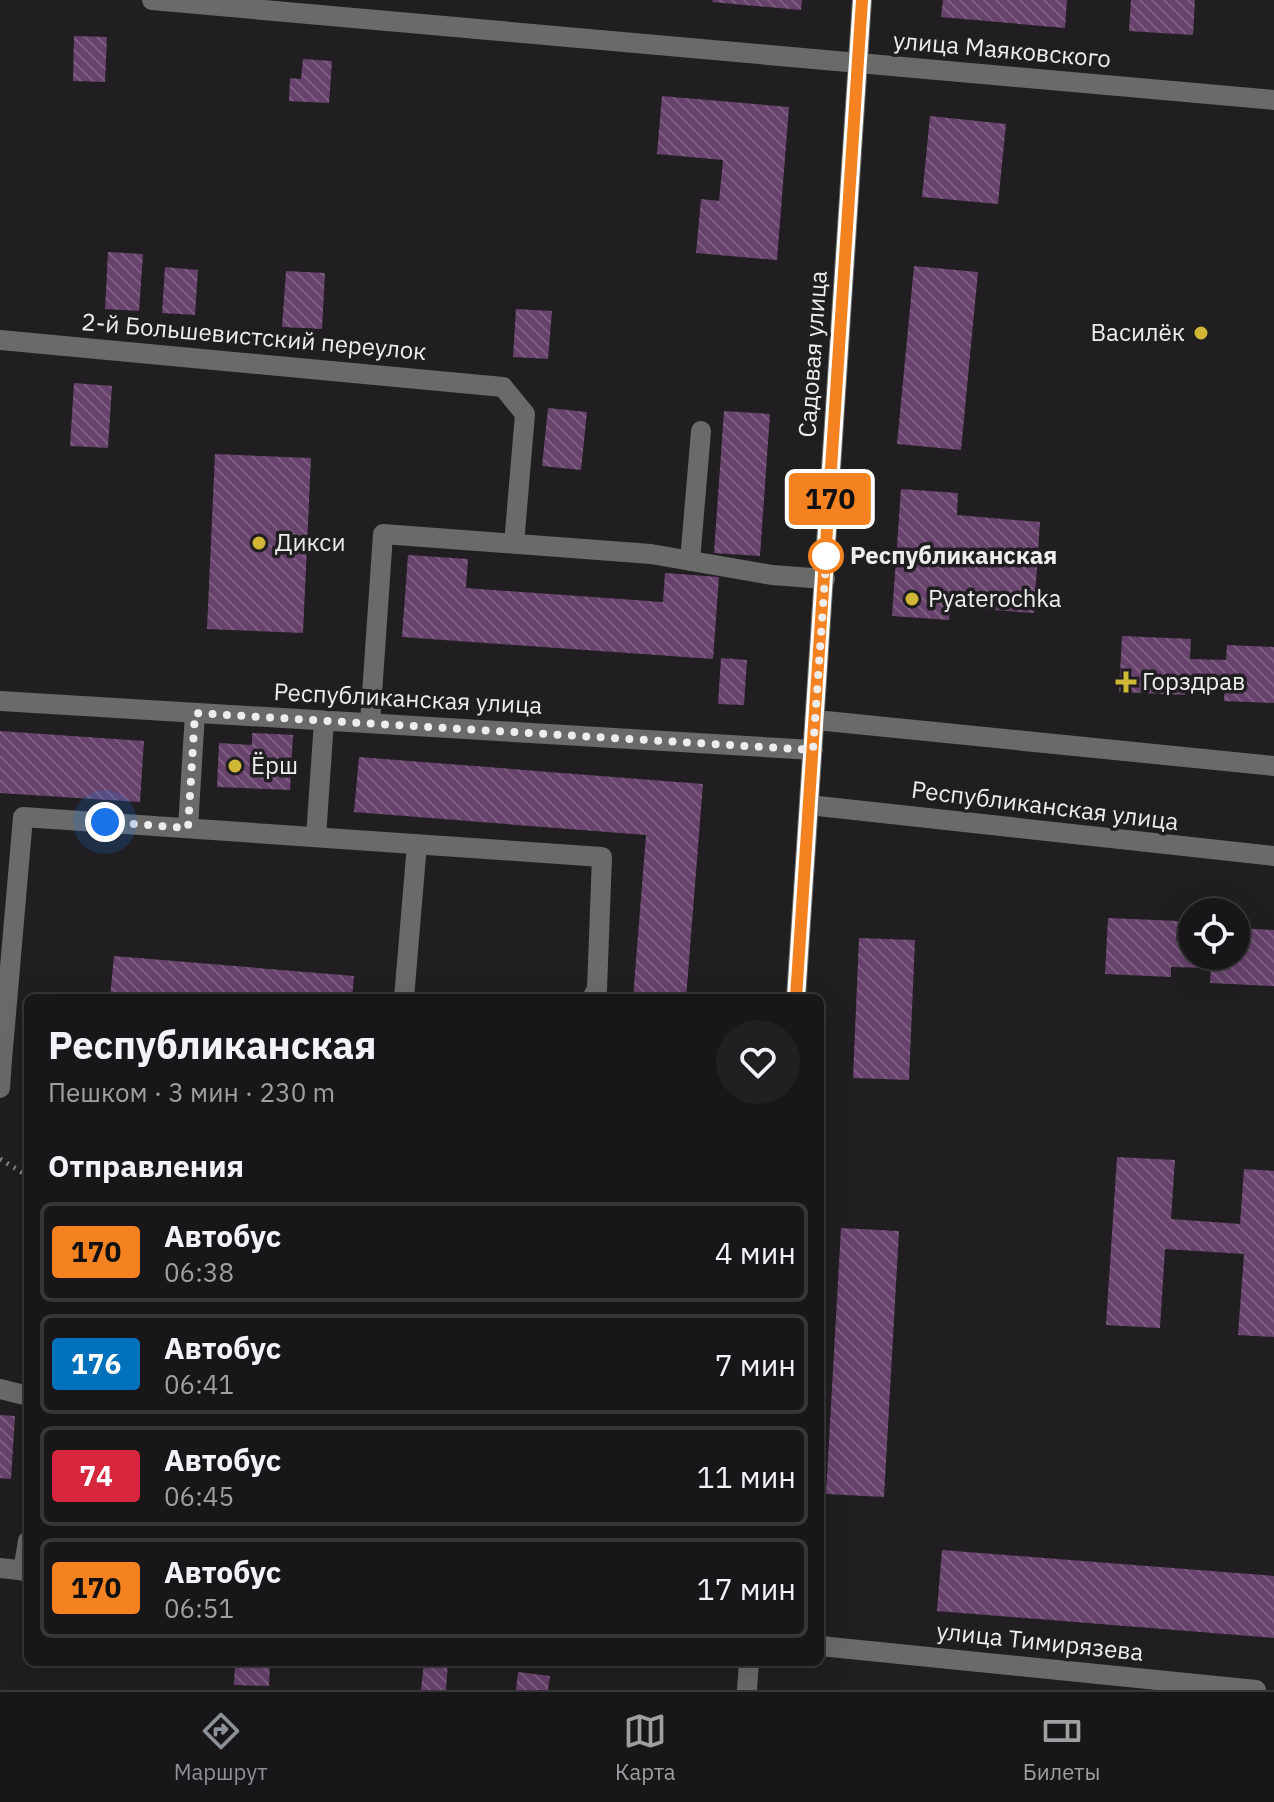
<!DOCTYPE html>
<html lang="ru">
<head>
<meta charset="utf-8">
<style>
	body { margin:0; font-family:"IBM Plex Sans",sans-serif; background:#211f21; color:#f1f3f6; height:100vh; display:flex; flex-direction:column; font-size:30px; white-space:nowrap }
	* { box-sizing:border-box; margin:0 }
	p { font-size:26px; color:#9f9fa2 }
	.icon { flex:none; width:44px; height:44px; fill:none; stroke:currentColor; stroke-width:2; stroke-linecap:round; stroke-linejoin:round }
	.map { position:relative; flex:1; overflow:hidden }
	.drawer { position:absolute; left:24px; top:994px; width:800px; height:672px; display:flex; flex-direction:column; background:#181618; border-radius:12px; box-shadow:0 8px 32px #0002,0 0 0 2px #363537 }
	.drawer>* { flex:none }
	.badge { padding:0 16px; border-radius:6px; font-size:28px; line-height:52px }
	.buttons { position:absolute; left:1178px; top:898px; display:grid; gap:16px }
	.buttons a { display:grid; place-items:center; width:72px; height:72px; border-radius:50%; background:#181618; box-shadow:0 8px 32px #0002,0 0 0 2px #363537; font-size:40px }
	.you { position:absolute; width:40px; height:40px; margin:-20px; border:6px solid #fff; border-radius:50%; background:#1a73e8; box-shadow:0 0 0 12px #1a73e833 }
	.map>.badge { position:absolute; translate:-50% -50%; box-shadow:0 0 0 4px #fff }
	h2 { padding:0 24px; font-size:30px; line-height:72px }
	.round { display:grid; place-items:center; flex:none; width:84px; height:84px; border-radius:42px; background:#211f21 }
	.summary { display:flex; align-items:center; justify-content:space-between; height:136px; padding:0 24px }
	h1 { font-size:38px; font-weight:800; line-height:60px }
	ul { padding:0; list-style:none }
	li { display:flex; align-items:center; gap:24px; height:100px; margin:0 16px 12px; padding:0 8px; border:4px solid #363537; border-radius:12px }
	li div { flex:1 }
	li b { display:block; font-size:30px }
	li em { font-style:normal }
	li .badge { min-width:88px; font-weight:700; text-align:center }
	.dock { display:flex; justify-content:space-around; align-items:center; height:112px; border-top:2px solid #363537; background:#181618; font-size:22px; color:#9f9fa2 }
	.dock a { display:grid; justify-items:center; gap:4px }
	.dock .on { color:#8c9099 }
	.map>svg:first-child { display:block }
</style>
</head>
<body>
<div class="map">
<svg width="1274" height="1690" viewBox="0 0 1274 1690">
	<defs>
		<pattern id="building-back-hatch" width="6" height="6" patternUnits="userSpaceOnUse" patternTransform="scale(2)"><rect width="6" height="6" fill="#67426c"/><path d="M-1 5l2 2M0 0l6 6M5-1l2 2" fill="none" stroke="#7d5e81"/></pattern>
	</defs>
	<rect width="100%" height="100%" fill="#201e20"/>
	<!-- building -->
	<path fill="url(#building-back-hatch)" d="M713 0H802L801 10 712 2Z
		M943 0H1067L1065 28 941 17Z
		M1131 0H1195L1193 35 1129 31Z
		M74 36 107 37 105 82 73 81Z
		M303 59 332 61 329 103 289 101 290 78 301 79Z
		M662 96 789 107 777 260 696 253 701 199 719 201 723 160 657 154Z
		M930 116 1006 124 998 204 922 197Z
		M108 252 143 254 139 311 105 309Z
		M914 266 978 272 961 450 897 444Z
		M165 267 198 270 195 315 162 313Z
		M286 271 325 273 322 329 282 327Z
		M516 309 552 311 548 359 513 357Z
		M74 383 112 386 108 448 70 446Z
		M548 408 587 412 581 470 542 466Z
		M724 411 770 414 760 556 714 553Z
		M215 454 311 458 303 633 207 629Z
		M901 489 958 493 957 515 1040 522 1034 613 950 607 949 620 892 616Z
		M408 555 468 559 466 588 663 602 665 573 719 577 713 659 402 637Z
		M1122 636 1191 639 1190 659 1226 660 1227 645 1274 647V703L1224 701 1225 686 1185 685V695L1119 692Z
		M721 658 747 660 744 705 718 704Z
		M0 731 144 741 140 802 0 793Z
		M252 733 293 735 290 790 217 787 219 743 252 745Z
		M359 757 703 784 686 998H633L646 835 354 812Z
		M1108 918 1178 921 1176 941H1192V956H1236V928L1274 930V986L1210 983 1211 968 1171 967V977L1105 974Z
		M859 938 915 940 909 1080 853 1078Z
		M114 956 354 976 352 998H110Z
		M1117 1157 1175 1160 1171 1219 1240 1224 1244 1169 1274 1171V1337L1238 1335 1244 1254 1165 1249 1160 1328 1106 1325Z
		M841 1228 899 1231 884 1497 826 1494Z
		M0 1415 15 1416 11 1479 0 1478Z
		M942 1550 1274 1576V1638L937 1611Z
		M235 1662H270L269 1686 234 1685Z
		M424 1662H448L446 1690H421Z
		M518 1672 550 1676 548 1690H516Z"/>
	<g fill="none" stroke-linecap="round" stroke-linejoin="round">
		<!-- path -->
		<path stroke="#878587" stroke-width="5" stroke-dasharray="2 6" stroke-linecap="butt" d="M0 1159 28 1176"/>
		<!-- minor -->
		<path stroke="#6a6a68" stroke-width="20" d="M152 0 1274 100
			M0 340 503 387 525 414 514 544
			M690 561 701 431
			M0 701 813 750
			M816 720 1274 766
			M370 723 383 534 651 554 772 575 825 579
			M809 805 1274 856
			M188 828 195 713
			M316 837 324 721
			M404 998 417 844
			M796 998 862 0
			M0 1060H2L23 817 602 857 597 989 592 998
			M0 1088 2 1060
			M0 1389 28 1396
			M0 1568 28 1571
			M23 1571 28 1541
			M820 1646 1256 1690
			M747 1690 749 1662"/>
	</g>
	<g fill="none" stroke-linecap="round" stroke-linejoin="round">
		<defs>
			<path id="line" d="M796 998 862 0"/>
		</defs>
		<!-- line casing -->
		<use href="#line" stroke="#fff" stroke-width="18"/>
		<!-- line -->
		<use href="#line" stroke="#f58220" stroke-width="12"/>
		<!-- walk -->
		<path stroke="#eeedee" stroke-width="8" stroke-dasharray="0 14.4" d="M105 822 188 828 195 713 813 750 827 549 826 556"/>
	</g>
	<!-- markers -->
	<g fill="#d1b736" stroke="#201e20" stroke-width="3">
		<circle cx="1201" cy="333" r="8"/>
		<circle cx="259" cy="543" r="8"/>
		<circle cx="912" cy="599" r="8"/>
		<path d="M1122 670h8v8h8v8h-8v8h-8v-8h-8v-8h8z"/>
		<circle cx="235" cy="766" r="8"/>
	</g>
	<circle fill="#fff" stroke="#f58220" stroke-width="4" cx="826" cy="556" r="16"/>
	<g text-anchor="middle" stroke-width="7" stroke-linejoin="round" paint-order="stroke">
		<!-- street labels -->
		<g font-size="24" fill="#eeedee" stroke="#201e20">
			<text transform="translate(1002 50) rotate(5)" y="8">улица Маяковского</text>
			<text transform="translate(254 337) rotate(5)" y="8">2-й Большевистский переулок</text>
			<text transform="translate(813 354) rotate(-86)" y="8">Садовая улица</text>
			<text transform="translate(408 699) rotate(3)" y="8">Республиканская улица</text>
			<text transform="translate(1045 806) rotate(7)" y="8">Республиканская улица</text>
			<text transform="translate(1040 1642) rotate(6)" y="8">улица Тимирязева</text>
		</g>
		<!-- poi labels -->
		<g font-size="24" fill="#eeedee" stroke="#201e20" text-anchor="start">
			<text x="1185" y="341" text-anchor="end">Василёк</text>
			<text x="275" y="551">Дикси</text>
			<text x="928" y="607">Pyaterochka</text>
			<text x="1142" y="690">Горздрав</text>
			<text x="251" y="774">Ёрш</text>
		</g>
		<!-- stop labels -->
		<g font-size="24" font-weight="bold" fill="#eeedee" stroke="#201e20" text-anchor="start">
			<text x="850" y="564">Республиканская</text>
		</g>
	</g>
</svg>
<div class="buttons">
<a><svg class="icon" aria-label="locate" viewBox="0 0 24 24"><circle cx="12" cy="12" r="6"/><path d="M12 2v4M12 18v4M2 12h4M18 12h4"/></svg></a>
</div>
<div class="you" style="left:105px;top:822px"></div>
<b class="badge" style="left:830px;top:499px;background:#f58220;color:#111">170</b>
<section class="drawer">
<div class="summary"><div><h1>Республиканская</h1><p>Пешком · 3 мин · 230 m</p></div><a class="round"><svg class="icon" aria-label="heart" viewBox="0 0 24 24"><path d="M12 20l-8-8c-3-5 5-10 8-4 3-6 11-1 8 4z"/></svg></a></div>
<h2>Отправления</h2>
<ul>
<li><span class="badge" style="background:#f58220;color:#111">170</span><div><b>Автобус</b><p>06:38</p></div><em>4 мин</em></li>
<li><span class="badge" style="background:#0072bc;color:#fff">176</span><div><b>Автобус</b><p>06:41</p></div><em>7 мин</em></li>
<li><span class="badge" style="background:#d7263d;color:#fff">74</span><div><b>Автобус</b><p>06:45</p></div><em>11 мин</em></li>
<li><span class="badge" style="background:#f58220;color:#111">170</span><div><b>Автобус</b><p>06:51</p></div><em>17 мин</em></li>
</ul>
</section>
</div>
<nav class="dock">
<a class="on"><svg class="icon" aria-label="directions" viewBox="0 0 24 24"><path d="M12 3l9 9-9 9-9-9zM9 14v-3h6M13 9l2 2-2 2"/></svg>Маршрут</a>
<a><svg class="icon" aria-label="map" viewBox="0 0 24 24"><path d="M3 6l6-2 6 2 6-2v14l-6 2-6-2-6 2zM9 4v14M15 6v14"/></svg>Карта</a>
<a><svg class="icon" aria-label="tickets" viewBox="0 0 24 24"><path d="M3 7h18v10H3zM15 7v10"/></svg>Билеты</a>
</nav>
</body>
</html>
